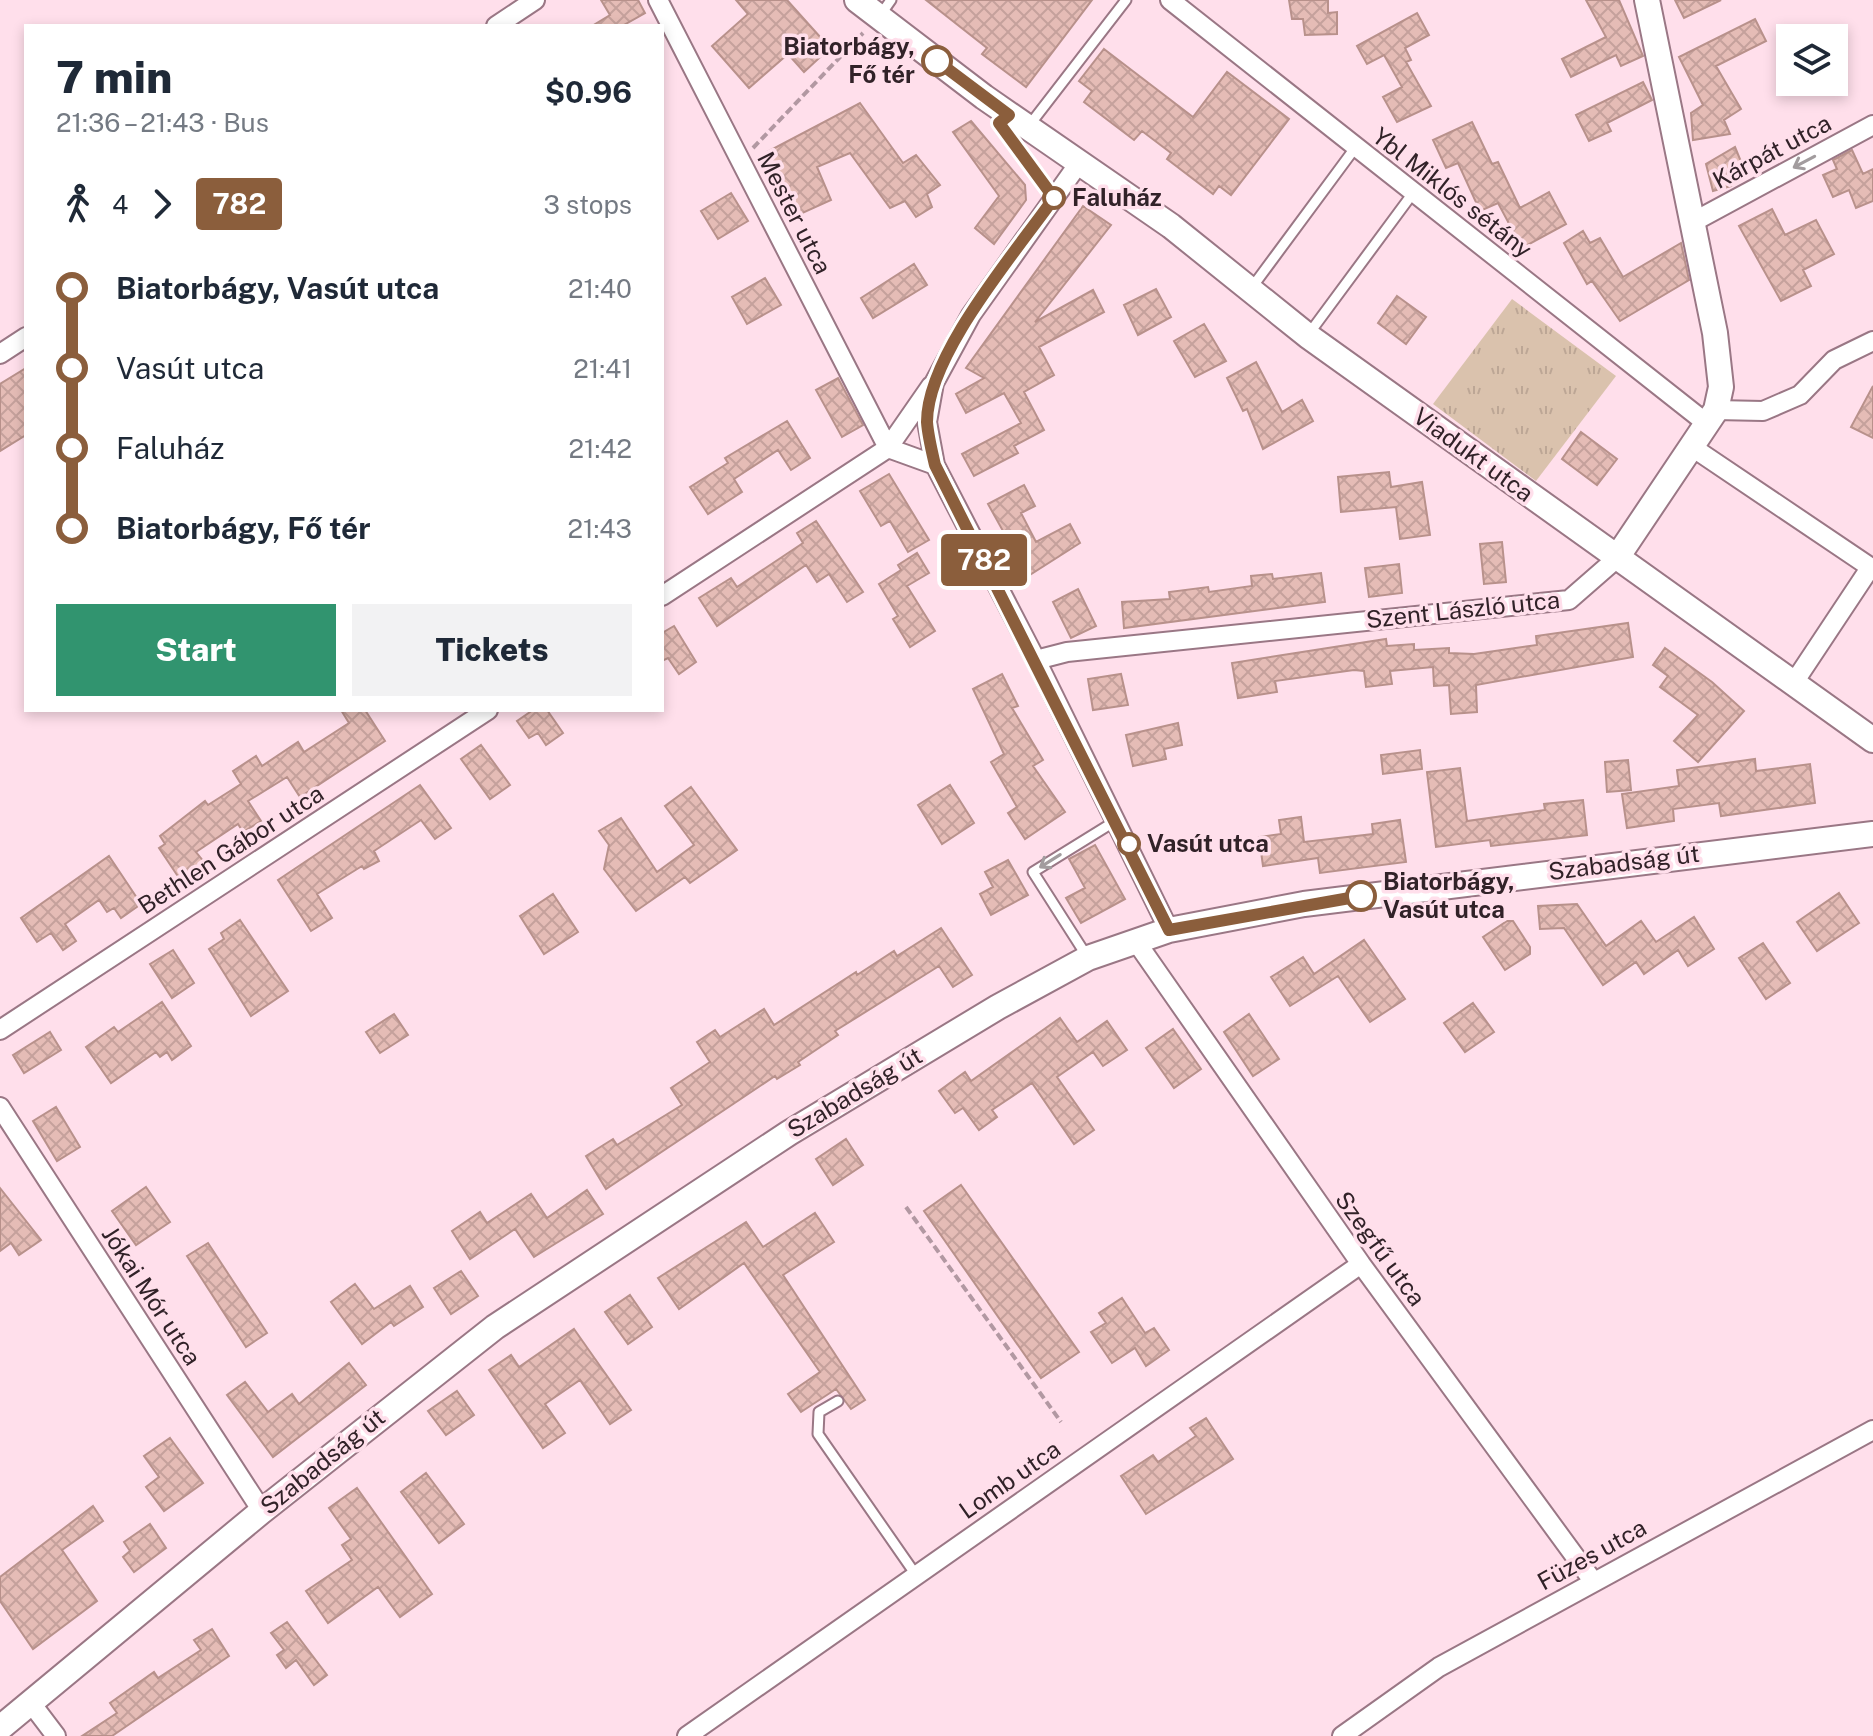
<!DOCTYPE html>
<html lang="en">
<head>
<meta charset="utf-8">
<style>
	body { margin:0; font-family:"Public Sans",sans-serif; background:#f2f2f3; color:#1f2937; height:100vh; display:flex; flex-direction:column; font-size:30px; white-space:nowrap }
	* { box-sizing:border-box; margin:0 }
	p { font-size:26px; color:#747a83 }
	.icon { flex:none; width:44px; height:44px; fill:none; stroke:currentColor; stroke-width:2; stroke-linecap:round; stroke-linejoin:round }
	.map { position:relative; flex:1; overflow:hidden }
	.details { position:absolute; left:24px; top:24px; width:640px; height:688px; display:flex; flex-direction:column; background:#fff; border-radius:0px; box-shadow:0 4px 12px #0003 }
	.details>* { flex:none }
	.badge { padding:0 16px; border-radius:6px; font-size:28px; line-height:52px }
	.fabs { position:absolute; left:1776px; top:24px; display:grid; gap:16px }
	.fabs a { display:grid; place-items:center; width:72px; height:72px; border-radius:0px; background:#fff; box-shadow:0 4px 12px #0003; font-size:40px }
	.map>.badge { position:absolute; translate:-50% -50%; box-shadow:0 0 0 4px #fff }
	.legs { display:flex; align-items:center; gap:12px; height:88px; padding:0 32px; font-size:26px }
	.legs p { margin-inline-start:auto }
	.head { display:flex; align-items:center; justify-content:space-between; height:136px; padding:0 32px }
	h1 { font-size:44px; font-weight:800; line-height:60px }
	.action { display:flex; gap:16px; margin-top:auto; padding:16px 32px }
	.action a { flex:1; height:92px; border-radius:0px; background:#31946f; color:#fff; font-size:32px; font-weight:800; line-height:92px; text-align:center }
	.action a+a { background:#f2f2f3; color:#1f2937 }
	ul { padding:0 32px; list-style:none }
	li { display:flex; align-items:center; gap:28px; height:80px; font-size:30px }
	li i { display:grid; place-items:center; width:12px; height:100%; margin:0 10px; background:currentColor }
	li i::after { content:''; width:20px; height:20px; margin:-10px; border:6px solid; border-radius:50%; background:#fff }
	li p { margin-inline-start:auto }
	li:first-child i { background:linear-gradient(#0000 50%,currentColor 0) }
	li:last-child i { background:linear-gradient(currentColor 50%,#0000 0) }
	.map>svg:first-child { display:block }
</style>
</head>
<body>
<div class="map">
<svg width="1873" height="1736" viewBox="0 0 1873 1736">
	<defs>
		<pattern id="park-tufts" width="24" height="20" patternUnits="userSpaceOnUse" patternTransform="scale(2)"><rect width="24" height="20" fill="#dac2ad"/><path d="M3 7l-1-3M5 7V3M7 7l1-3M15 17l-1-3M17 17v-4M19 17l1-3" fill="none" stroke="#bca695"/></pattern>
		<pattern id="building-cross-hatch" width="8" height="8" patternUnits="userSpaceOnUse" patternTransform="scale(2)"><rect width="8" height="8" fill="#e5bcb6"/><path d="M0 0l8 8M0 8l8-8" fill="none" stroke="#c5a19c"/></pattern>
	</defs>
	<rect width="100%" height="100%" fill="#ffdfeb"/>
	<!-- park -->
	<path fill="url(#park-tufts)" d="M1512 299 1616 376 1536 481 1433 404Z"/>
	<!-- building -->
	<path fill="url(#building-cross-hatch)" stroke="#b8918b" stroke-width="2" d="M601 0H638L645 13 622 26H592L610 15Z
		M736 0H787L830 48 804 72 788 54 749 88 712 46 748 14Z
		M926 0H1092L1026 87 982 54 987 48Z
		M1289 0H1328V13L1337 12V34L1305 35 1303 19H1292Z
		M1586 0H1619L1643 56 1621 66 1616 55 1571 77 1562 59 1606 37Z
		M1675 0H1721L1684 18Z
		M1417 13 1429 35 1405 48 1411 60 1406 62 1431 106 1397 122 1383 97 1402 87 1384 55 1367 64 1357 46Z
		M1755 19 1766 41 1716 66 1741 109 1724 120 1730 134 1693 140 1691 113 1703 105 1679 57Z
		M1104 49 1193 117 1227 72 1289 119 1231 195 1219 186 1213 194 1167 159 1171 153 1142 131 1134 140 1084 102 1092 91 1079 81Z
		M1643 82 1652 100 1607 123 1611 131 1589 141 1576 115Z
		M860 103 903 163 916 155 940 185 927 194 932 207 916 217 905 201 890 208 850 153 817 167 831 200 798 215 767 152Z
		M971 121 1025 185 1026 200 994 244 975 228 999 196 953 132Z
		M1472 122 1492 164 1498 162 1520 208 1549 192 1566 224 1522 248 1498 203 1480 211 1458 163 1446 168 1433 140Z
		M1735 147 1742 164 1727 173 1731 186 1713 191 1706 164Z
		M1852 150 1863 174 1873 169V201L1856 208 1849 190 1833 197 1823 175 1837 169 1833 160Z
		M731 193 748 221 718 239 701 211Z
		M1083 206 1111 225 1035 322 1093 290 1104 312 1039 347 1054 375 1024 392 1044 430 1014 446 1018 453 974 476 962 454 1021 423 1004 393 966 413 956 394 984 378 966 368Z
		M1772 209 1785 235 1816 220 1834 254 1803 270 1811 286 1781 301 1739 226Z
		M1583 231 1590 243 1600 238 1623 277 1681 243 1689 280 1620 321 1592 281 1587 284 1564 243Z
		M914 264 927 285 873 318 861 298Z
		M765 278 781 305 747 324 732 297Z
		M1156 289 1171 317 1138 335 1124 305Z
		M1397 296 1426 317 1406 344 1378 323Z
		M1204 324 1226 361 1195 377 1174 341Z
		M1256 362 1282 412 1302 400 1313 421 1263 449 1247 409 1243 411 1227 378Z
		M26 368V435L0 451V384Z
		M838 378 863 425 842 437 816 390Z
		M1873 386V438L1851 427Z
		M787 421 810 458 791 470 778 450 734 479 742 492 708 514 690 487 728 463 725 458Z
		M1581 432 1617 459 1597 485 1562 459Z
		M1389 472 1391 487 1422 482 1430 535 1400 539 1396 507 1341 512 1338 477Z
		M889 474 929 540 908 552 890 521 881 526 860 491Z
		M1024 485 1035 506 1021 513 1036 542 1070 524 1080 543 1028 576 988 504Z
		M816 521 863 592 847 602 829 574 817 582 806 565 717 626 699 598 731 578 737 587 803 543 797 533Z
		M1502 542 1506 582 1484 584 1480 544Z
		M917 553 929 573 907 586 935 631 910 647 893 619 898 616 879 584 901 570 898 565Z
		M1399 564 1402 593 1369 597 1365 568Z
		M1321 573 1325 602 1124 628 1122 602 1170 599 1169 592 1208 587 1209 592 1252 586 1251 576 1272 574 1273 579Z
		M1078 589 1096 626 1071 638 1053 602Z
		M1628 623 1633 657 1476 685 1477 712 1451 714 1449 685 1434 686 1433 667 1390 671 1392 684 1366 687 1364 671 1354 670 1275 681 1277 692 1238 698 1232 663 1386 639 1387 646 1414 644V650L1449 648V653L1474 654 1537 645 1536 636Z
		M674 626 696 662 679 674 668 658 662 661V633Z
		M1665 648 1712 682 1744 711 1698 762 1674 741 1698 715 1660 687 1668 676 1653 665Z
		M1002 674 1018 706 1012 708 1043 760 1033 766 1065 812 1025 839 1008 813 1017 807 991 762 1004 754 973 689Z
		M1121 674 1128 705 1093 710 1088 679Z
		M341 710H365L385 741 300 797 287 777 248 801 261 821 243 832 238 824 196 852 204 862 179 878 159 848 165 844 160 836 205 801 208 805 241 784 233 771 256 756 262 766 298 742 304 752 349 723Z
		M533 710H547L563 733 546 745 538 733 529 738 517 721Z
		M1178 723 1182 745 1164 749 1166 759 1133 766 1126 735Z
		M481 745 510 785 490 799 461 759Z
		M1420 750 1422 769 1383 774 1381 755Z
		M1755 759 1756 771 1810 764 1815 803 1721 816 1719 803 1673 809 1674 821 1627 828 1622 794 1679 786 1677 770Z
		M1628 760 1631 790 1607 792 1605 762Z
		M1460 768 1467 821 1545 810 1544 804 1583 800 1587 835 1491 846 1490 840 1436 847 1427 772Z
		M420 785 451 828 435 839 421 820 374 851 379 861 364 869 362 866 317 894 332 918 311 931 278 880Z
		M950 785 974 823 942 844 918 805Z
		M691 787 737 850 690 883 685 877 636 911 604 869 609 845 599 831 621 818 657 872 694 845 665 806Z
		M1301 817 1304 842 1373 834 1372 824 1400 820 1406 862 1320 873 1318 858 1263 866 1259 837 1281 834 1279 820Z
		M1095 845 1125 899 1081 923 1066 898 1085 888 1069 859Z
		M109 856 141 904 121 918 114 908 107 912 99 900 65 924 76 941 63 950 51 933 37 942 21 918Z
		M1008 860 1028 895 991 915 980 894 993 887 985 872Z
		M1839 893 1859 923 1817 951 1797 922Z
		M553 894 578 932 544 954 520 916Z
		M1577 904 1606 946 1641 921 1656 942 1694 917 1714 949 1688 966 1678 950 1644 974 1636 962 1603 985 1564 928 1540 929 1538 906Z
		M240 920 288 991 251 1016 209 949 224 939 221 933Z
		M1507 921H1513L1530 947V954L1505 970 1483 937Z
		M941 928 972 975 953 987 939 966 835 1031 838 1035 798 1062 800 1065 777 1079 775 1076 606 1189 586 1156 613 1139 617 1145 682 1105 671 1088 710 1062 697 1042 715 1030 720 1037 764 1009 774 1025 856 972 857 975 894 951 897 956Z
		M1364 940 1405 999 1370 1022 1338 976 1290 1006 1271 977 1303 957 1314 974Z
		M1763 943 1790 983 1766 999 1739 958Z
		M173 950 194 983 172 998 150 964Z
		M162 1002 191 1046 172 1060 167 1052 160 1057 156 1052 111 1083 86 1047 114 1027 118 1032Z
		M1473 1003 1494 1032 1465 1052 1444 1023Z
		M394 1014 408 1035 380 1053 366 1032Z
		M1249 1014 1279 1059 1253 1076 1224 1032Z
		M1060 1018 1077 1042 1107 1021 1127 1050 1103 1066 1093 1052 1057 1077 1094 1130 1074 1144 1032 1083 992 1110 997 1117 979 1130 963 1108 955 1113 939 1091 965 1072 971 1081Z
		M1173 1029 1201 1069 1174 1088 1146 1048Z
		M50 1032 61 1050 24 1073 13 1055Z
		M56 1107 80 1147 57 1161 33 1121Z
		M846 1139 863 1165 833 1185 816 1159Z
		M961 1185 1079 1352 1041 1378 924 1211Z
		M146 1187 170 1222 136 1245 112 1211Z
		M0 1188 41 1240 19 1255 11 1243 0 1251Z
		M587 1190 603 1214 534 1257 515 1229 470 1259 452 1231 480 1212 487 1223 531 1194 547 1218Z
		M815 1213 834 1242 783 1275 865 1400 851 1409 836 1389 801 1412 788 1394 820 1372 744 1263 679 1309 658 1278 746 1222 763 1247Z
		M208 1243 267 1333 246 1347 187 1256Z
		M461 1271 478 1296 451 1314 434 1288Z
		M355 1284 374 1309 410 1286 423 1307 394 1326 391 1322 362 1344 331 1302Z
		M630 1295 652 1327 628 1344 605 1312Z
		M1122 1298 1145 1333 1154 1328 1169 1350 1146 1366 1135 1348 1112 1363 1091 1332 1106 1323 1099 1313Z
		M574 1329 631 1410 610 1424 580 1380 545 1404 565 1433 543 1448 489 1370 511 1355 519 1367Z
		M349 1363 366 1385 273 1457 227 1395 245 1382 268 1412 292 1394 299 1404Z
		M457 1391 474 1415 446 1435 428 1411Z
		M1206 1418 1233 1459 1146 1514 1121 1476 1153 1455 1158 1462 1196 1436 1190 1428Z
		M170 1438 203 1483 164 1511 146 1487 159 1477 144 1456Z
		M426 1473 464 1524 439 1543 401 1492Z
		M357 1488 432 1594 400 1617 378 1587 328 1623 306 1591 352 1560 342 1545 351 1539 329 1508Z
		M93 1506 103 1521 62 1550 97 1601 33 1649 0 1601V1577Z
		M150 1524 166 1548 134 1572 123 1557 130 1551 124 1542Z
		M287 1622 327 1675 314 1685 296 1660 286 1668 277 1655 284 1650 271 1633Z
		M212 1629 229 1656 112 1736H82L117 1713 110 1703 154 1672 158 1678 201 1650 194 1640Z"/>
	<g fill="none" stroke-linecap="round" stroke-linejoin="round">
		<defs>
			<path id="lane" d="M879 17 891 0
				M1007 117 999 123 1054 198
				M1028 127 1126 0
				M1250 290 1355 148
				M1308 335 1413 193
				M1088 958 1033 872 1117 820
				M838 1401 819 1412 818 1434 916 1575"/>
			<path id="street" d="M658 0 888 448
				M1170 0 1705 422
				M496 26 535 0
				M1079 163 971 315 934 383 927 422 935 465 1036 660 1169 930
				M1693 222 1873 125
				M0 354 26 337
				M1716 410 1763 411 1800 395 1834 360 1873 341
				M1692 447 1873 569
				M888 448 935 465
				M662 596 888 448 931 386
				M1036 660 1067 652 1569 600 1616 559
				M1793 684 1870 568
				M1135 940 1361 1264 1593 1581
				M0 1030 488 710
				M0 1107 262 1511
				M31 1703 56 1736
				M687 1736 1361 1264
				M1342 1736 1439 1667 1873 1430"/>
			<path id="secondary" d="M857 0 984 97 1171 226 1308 336 1873 740
				M1616 559 1716 410 1721 387 1715 333 1647 0
				M0 1728 262 1511 495 1327 789 1133 998 1007 1088 958 1169 930 1304 904 1873 834"/>
		</defs>
		<!-- lane casing -->
		<use href="#lane" stroke="#9a7785" stroke-width="13"/>
		<!-- street casing -->
		<use href="#street" stroke="#9a7785" stroke-width="22"/>
		<!-- secondary casing -->
		<use href="#secondary" stroke="#9a7785" stroke-width="28"/>
		<!-- path -->
		<path stroke="#b298a2" stroke-width="4" stroke-dasharray="8 4" stroke-linecap="butt" d="M753 148 863 33
			M906 1207 1061 1422"/>
		<!-- lane -->
		<use href="#lane" stroke="#fff" stroke-width="9"/>
		<!-- street -->
		<use href="#street" stroke="#fff" stroke-width="18"/>
		<!-- secondary -->
		<use href="#secondary" stroke="#fff" stroke-width="24"/>
	</g>
	<!-- one-way arrows -->
	<defs><path id="oneway-shaft" d="M-6 0H5M1.5-3L5.5 0L1.5 3" fill="none" stroke-width="1.6" stroke-linecap="round" stroke-linejoin="round" transform="scale(2)"/></defs>
	<g stroke="#a29c9e">
		<use href="#oneway-shaft" transform="translate(1804 162) rotate(152)"/>
		<use href="#oneway-shaft" transform="translate(1050 861) rotate(148)"/>
	</g>
	<g fill="none" stroke-linecap="round" stroke-linejoin="round">
		<defs>
			<path id="line-1" d="M937 61 1009 115 999 123 1054 198C1015 253 927 355 927 422 928 436 932 452 935 465L1169 930 1361 896"/>
		</defs>
		<!-- line-1 casing -->
		<use href="#line-1" stroke="#fff" stroke-width="18"/>
		<!-- line-1 -->
		<use href="#line-1" stroke="#8b5e3c" stroke-width="12"/>
	</g>
	<!-- markers -->
	<g fill="#fff" stroke="#8b5e3c" stroke-width="4">
		<circle cx="937" cy="61" r="14"/>
		<circle cx="1054" cy="198" r="10"/>
		<circle cx="1129" cy="844" r="10"/>
		<circle cx="1361" cy="896" r="14"/>
	</g>
	<g text-anchor="middle" stroke-width="7" stroke-linejoin="round" paint-order="stroke">
		<!-- stop labels -->
		<g font-size="24" font-weight="bold" fill="#312228" stroke="#ffdfeb" text-anchor="start">
			<text x="915" y="55" text-anchor="end">Biatorbágy,<tspan x="915" dy="28">Fő tér</tspan></text>
			<text x="1072" y="206">Faluház</text>
			<text x="1147" y="852">Vasút utca</text>
			<text x="1383" y="890">Biatorbágy,<tspan x="1383" dy="28">Vasút utca</tspan></text>
		</g>
		<!-- street labels -->
		<g font-size="24" fill="#312228" stroke="#ffdfeb">
			<text transform="translate(1772 152) rotate(-28)" y="8">Kárpát utca</text>
			<text transform="translate(1452 193) rotate(38)" y="8">Ybl Miklós sétány</text>
			<text transform="translate(794 213) rotate(63)" y="8">Mester utca</text>
			<text transform="translate(1473 455) rotate(36)" y="8">Viadukt utca</text>
			<text transform="translate(1463 610) rotate(-6)" y="8">Szent László utca</text>
			<text transform="translate(231 850) rotate(-33)" y="8">Bethlen Gábor utca</text>
			<text transform="translate(1624 863) rotate(-7)" y="8">Szabadság út</text>
			<text transform="translate(855 1093) rotate(-31)" y="8">Szabadság út</text>
			<text transform="translate(1380 1249) rotate(54)" y="8">Szegfű utca</text>
			<text transform="translate(151 1296) rotate(57)" y="8">Jókai Mór utca</text>
			<text transform="translate(323 1462) rotate(-39)" y="8">Szabadság út</text>
			<text transform="translate(1010 1480) rotate(-35)" y="8">Lomb utca</text>
			<text transform="translate(1592 1555) rotate(-29)" y="8">Füzes utca</text>
		</g>
	</g>
</svg>
<div class="fabs">
<a><svg class="icon" aria-label="layers" viewBox="0 0 24 24"><path d="M12 4l9 5-9 5-9-5zM3 14l9 5 9-5"/></svg></a>
</div>
<b class="badge" style="left:984px;top:560px;background:#8b5e3c;color:#fff">782</b>
<section class="details">
<div class="head"><div><h1>7 min</h1><p>21:36 – 21:43 · Bus</p></div><b>$0.96</b></div>
<div class="legs"><svg class="icon" aria-label="walk" viewBox="0 0 24 24"><circle cx="13" cy="4" r="2"/><path d="M13 8l-2 6 4 7M11 14l-3 7M7 12l3-4h3l4 4"/></svg>4<svg class="icon" aria-label="forward" viewBox="0 0 24 24"><path d="M9 5l7 7-7 7"/></svg><b class="badge" style="background:#8b5e3c;color:#fff">782</b><p>3 stops</p></div>
<ul>
<li><i style="color:#8b5e3c"></i><b>Biatorbágy, Vasút utca</b><p>21:40</p></li>
<li><i style="color:#8b5e3c"></i><span>Vasút utca</span><p>21:41</p></li>
<li><i style="color:#8b5e3c"></i><span>Faluház</span><p>21:42</p></li>
<li><i style="color:#8b5e3c"></i><b>Biatorbágy, Fő tér</b><p>21:43</p></li>
</ul>
<div class="action"><a>Start</a><a>Tickets</a></div>
</section>
</div>
</body>
</html>
